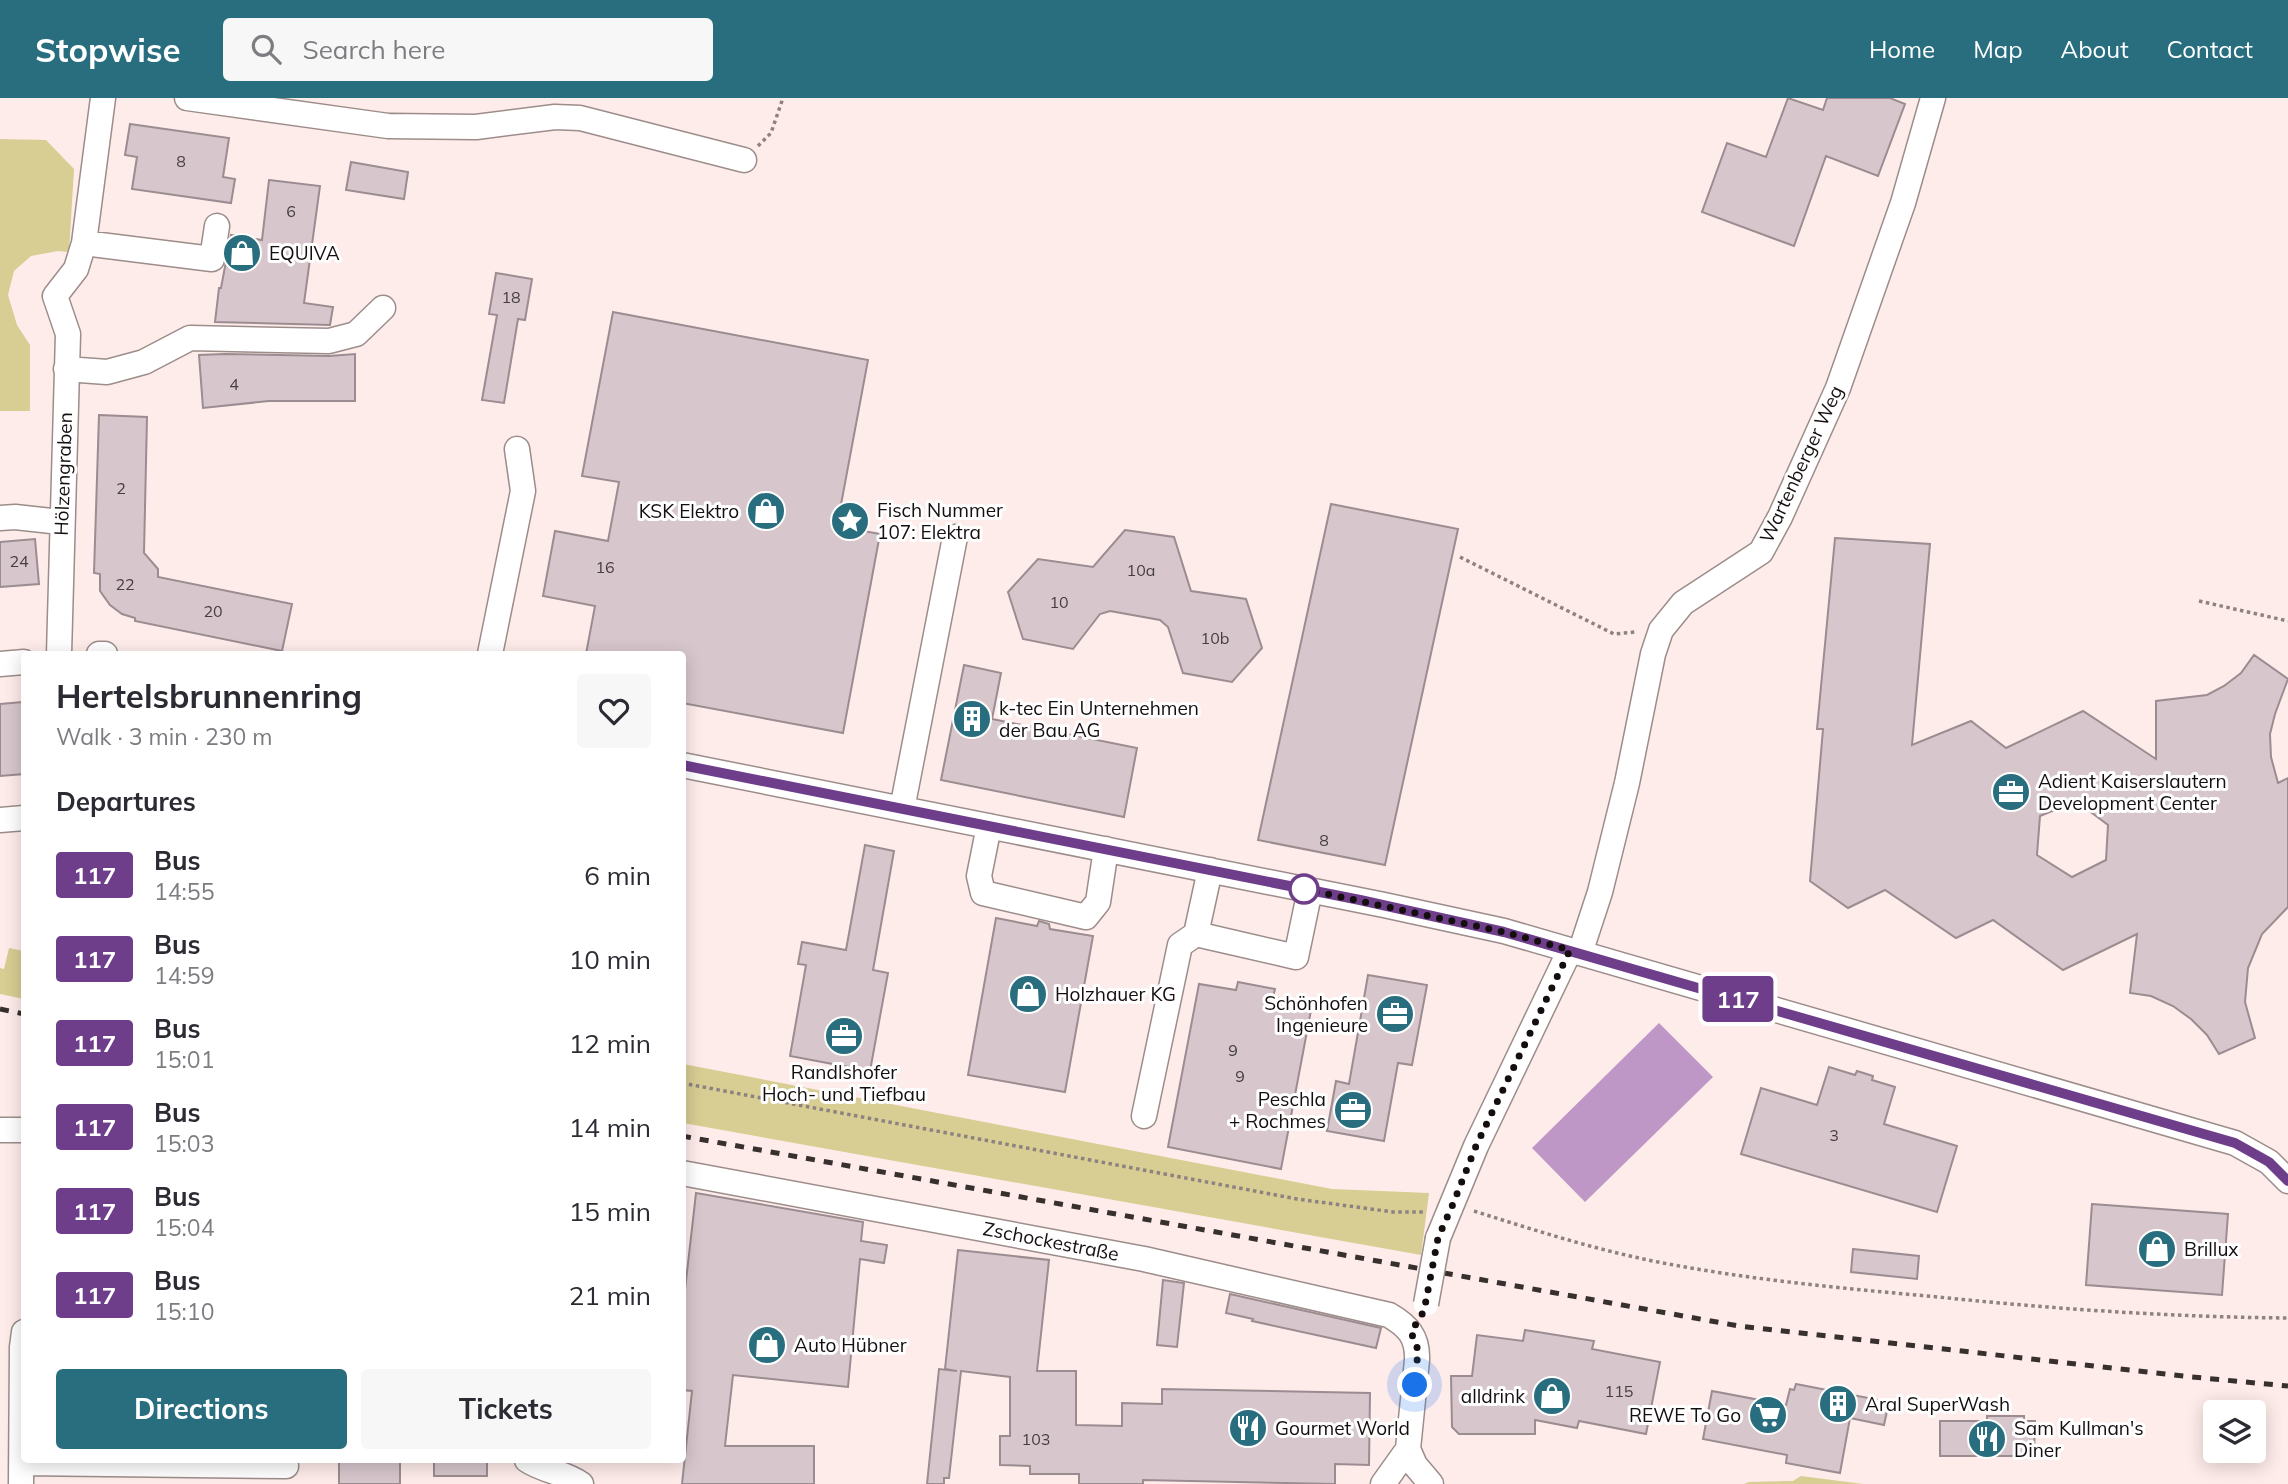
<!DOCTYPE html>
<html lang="en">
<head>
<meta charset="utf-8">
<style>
	body { margin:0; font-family:Mulish,sans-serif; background:#f7f7f7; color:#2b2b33; height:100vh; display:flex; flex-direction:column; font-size:26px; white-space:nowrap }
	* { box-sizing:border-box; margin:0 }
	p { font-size:23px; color:#7c7c81 }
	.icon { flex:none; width:38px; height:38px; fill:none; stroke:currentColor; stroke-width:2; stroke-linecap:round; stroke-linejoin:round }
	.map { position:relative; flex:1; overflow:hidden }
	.panel { position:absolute; left:21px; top:553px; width:665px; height:812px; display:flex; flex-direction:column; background:#fff; border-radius:7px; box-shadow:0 4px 18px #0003 }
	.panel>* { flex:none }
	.badge { padding:0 14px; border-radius:5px; font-size:24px; line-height:46px }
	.controls { position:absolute; left:2203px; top:1302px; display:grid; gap:14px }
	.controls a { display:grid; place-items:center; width:63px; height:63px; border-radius:7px; background:#fff; box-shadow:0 4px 18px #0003; font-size:35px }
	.you { position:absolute; width:35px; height:35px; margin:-18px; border:5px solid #fff; border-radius:50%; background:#1a73e8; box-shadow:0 0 0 10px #1a73e833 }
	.map>.badge { position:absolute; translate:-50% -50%; box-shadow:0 0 0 4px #fff }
	h2 { padding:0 35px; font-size:26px; line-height:63px }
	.round { display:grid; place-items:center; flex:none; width:74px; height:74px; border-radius:7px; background:#f7f7f7 }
	.head { display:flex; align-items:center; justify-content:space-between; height:119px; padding:0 35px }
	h1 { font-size:33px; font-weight:700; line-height:52px }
	.action { display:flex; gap:14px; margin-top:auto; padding:14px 35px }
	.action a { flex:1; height:80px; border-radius:7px; background:#296e7e; color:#fff; font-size:28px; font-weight:700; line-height:80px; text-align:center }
	.action a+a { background:#f7f7f7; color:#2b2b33 }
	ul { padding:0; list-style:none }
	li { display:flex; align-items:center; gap:21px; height:84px; padding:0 35px }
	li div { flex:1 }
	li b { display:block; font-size:26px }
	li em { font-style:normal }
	li .badge { min-width:77px; font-weight:700; text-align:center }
	header { display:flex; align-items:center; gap:42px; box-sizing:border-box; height:98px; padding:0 35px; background:#296e7e; color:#fff }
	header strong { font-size:33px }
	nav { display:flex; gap:38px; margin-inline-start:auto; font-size:24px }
	.search { width:490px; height:63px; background:#f7f7f7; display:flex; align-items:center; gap:18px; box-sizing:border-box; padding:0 24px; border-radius:7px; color:#7c7c81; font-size:26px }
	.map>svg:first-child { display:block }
</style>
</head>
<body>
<header>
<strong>Stopwise</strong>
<div class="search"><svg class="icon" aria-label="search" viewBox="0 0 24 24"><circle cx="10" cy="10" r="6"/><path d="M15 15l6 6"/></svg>Search here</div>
<nav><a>Home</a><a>Map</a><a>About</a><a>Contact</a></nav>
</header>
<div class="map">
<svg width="2288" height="1386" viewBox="0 0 2288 1386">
	<rect width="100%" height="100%" fill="#feecea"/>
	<!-- green -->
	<path fill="#d8cd92" d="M0 41 46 42 74 71 69 154 58 153 31 158 14 173 8 197 17 227 30 247V313H0Z
		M9 850 24 853V901L0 896V870L4 871Z
		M683 966 1332 1091 1429 1095 1421 1157 683 1025Z
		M1801 1378 1863 1386H1744L1749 1384 1793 1383Z"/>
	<!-- water -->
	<path fill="#be97c7" d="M1659 925 1713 979 1585 1104 1532 1050Z"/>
	<!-- building -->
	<path fill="#d7c7cc" stroke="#9b8c91" stroke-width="2" fill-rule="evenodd" d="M1788 0 1823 12 1827 0H1890L1905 6 1878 78 1826 58 1794 148 1702 114 1727 45 1766 59Z
		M130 26 229 40 223 79 235 81 231 105 132 91 137 59 125 57Z
		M351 64 408 74 404 101 346 92Z
		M269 82 320 88 304 205 333 209 330 227 215 224 219 190H221L231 137 262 142Z
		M496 175 532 181 525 222 518 221 504 305 482 302 497 217 489 216Z
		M613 214 868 262 837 428 880 436 843 635 682 605V556H586L595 508 543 498 555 433 608 443 619 384 582 378Z
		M225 256 329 258 355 256V303H269L203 310 199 257Z
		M99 317 147 319 144 455 158 471V479L292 506 282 553 135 523V520L122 516 110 507 100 493V476L94 475Z
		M1331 406 1458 431 1385 767 1258 742Z
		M1125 432 1174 439 1191 493 1246 501 1262 550 1232 584 1183 575 1168 529 1160 522 1110 513 1100 516 1073 551 1023 541 1008 494 1038 461 1093 469Z
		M1835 440 1930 446 1912 647 1971 623 2006 650 2083 613 2156 661V603L2207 597 2224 588 2241 575 2254 557 2288 581 2275 616 2270 636 2271 659 2278 685 2288 680V809L2262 836 2248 870 2245 904 2255 940 2219 956 2207 937 2191 921 2173 908 2151 898 2130 895 2137 836 2063 872 1993 822 1956 840 1885 792 1848 810 1810 783 1823 631H1817ZM2076 703 2108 727 2106 762 2072 779 2037 757 2040 718Z
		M35 441 39 486 0 489V444Z
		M964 567 1001 575 992 621 1137 650 1124 719 941 682Z
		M22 604 24 676 0 678V606Z
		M865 747 894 753 873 872 888 875 870 973 790 958 806 867 798 866 802 844 846 852Z
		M996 820 1037 828 1039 823 1049 826 1050 831 1093 838 1065 994 968 977Z
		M1368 877 1427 887 1412 967 1398 965 1384 1043 1327 1033 1336 983 1349 986Z
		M1238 884 1275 891 1273 899 1312 907 1281 1071 1168 1049 1199 886 1236 892Z
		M1829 969 1855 977 1857 973 1873 978 1872 982 1895 989 1884 1026 1957 1048 1937 1114 1741 1056 1761 990 1817 1007Z
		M696 1095 863 1124 861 1143 887 1147 884 1165 860 1161 848 1289 733 1277 725 1348H814V1386H682L692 1293 682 1292V1218Z
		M2092 1106 2228 1116 2222 1197 2086 1187Z
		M1853 1151 1919 1158 1917 1181 1851 1174Z
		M958 1152 1049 1162 1037 1273H1076V1327L1122 1328V1305L1162 1306V1291L1370 1295 1369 1367 1335 1366V1386L1143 1382V1386H1079V1376H1030V1368L1000 1367V1338H1010V1279L961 1273 949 1380H944V1386H927L939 1271 957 1273 945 1271Z
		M1163 1182 1184 1185 1177 1249 1157 1247Z
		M1230 1196 1381 1230 1376 1250 1252 1223 1253 1221 1226 1215Z
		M1525 1232 1594 1243 1592 1251 1660 1264 1646 1336 1579 1323 1577 1330 1535 1322V1336H1459L1452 1329 1451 1278H1472L1477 1237 1523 1243Z
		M1796 1286 1889 1304 1884 1327 1850 1320 1840 1375 1786 1365 1787 1357 1703 1341 1712 1293 1786 1307 1790 1291 1794 1292Z
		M1987 1318H2024V1323H2035L2034 1358H1940V1323H1987Z
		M339 1362H400V1386H339Z
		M434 1362H487V1378H434Z"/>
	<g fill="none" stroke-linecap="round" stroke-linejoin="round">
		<defs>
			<path id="minor" d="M187 0 388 28 476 29 555 19 580 20 744 62
				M84 145 212 161 217 128
				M66 271 107 274 144 264 190 240 329 243 356 236 383 210
				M0 420 15 419 61 424
				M59 556 68 236 55 198 76 171 84 145 103 0
				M99 556H105
				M490 556 523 393 517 351
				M0 566 24 564
				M682 667 1384 807 1504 833 2235 1045 2269 1064 2288 1083
				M902 711 955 439
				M0 722 24 720
				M989 728 979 778 983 795 1086 819 1098 804 1106 751
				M1196 836 1296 859 1310 792
				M1580 855 1600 794 1627 685 1653 556 1661 532 1683 505 1761 454 1780 419 1838 290 1903 105 1933 0
				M1144 1018 1180 847 1196 836 1210 772
				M0 1032H24
				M682 1075 1144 1161 1389 1217C1408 1228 1418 1239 1417 1262L1408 1351 1383 1386
				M1438 1140 1476 1048 1570 852
				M1408 1351 1415 1367 1431 1386
				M527 1362C543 1373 564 1374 581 1386
				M22 1365 286 1368
				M21 1386 22 1249 24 1234"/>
		</defs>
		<!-- minor casing -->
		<use href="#minor" stroke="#9c8d8a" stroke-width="27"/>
		<!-- path -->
		<path stroke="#8e8281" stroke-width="3.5" stroke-dasharray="3.5 3.5" stroke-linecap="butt" d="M758 48 771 35 783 0
			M1460 459 1614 536 1635 534
			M2199 503 2288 523
			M682 985 1297 1101 1393 1114H1425
			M1474 1113C1540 1134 1606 1155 1674 1167 1761 1183 1850 1191 1938 1199 2055 1211 2171 1219 2288 1220"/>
		<!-- minor -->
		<use href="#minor" stroke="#fff" stroke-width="24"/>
		<!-- rail -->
		<path stroke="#37302f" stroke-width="5" stroke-dasharray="9 9" stroke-linecap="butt" d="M0 911 24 916
			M682 1038 1739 1228 2192 1279 2288 1288"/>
		<defs>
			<path id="minor-bridge" d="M1426 1206 1438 1140"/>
		</defs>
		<!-- minor-bridge casing -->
		<use href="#minor-bridge" stroke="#9c8d8a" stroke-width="27" stroke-linecap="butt"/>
		<!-- minor-bridge -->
		<use href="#minor-bridge" stroke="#fff" stroke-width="24"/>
	</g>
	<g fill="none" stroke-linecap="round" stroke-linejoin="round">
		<defs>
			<path id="line" d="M682 667 1360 802 1504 834 2235 1045 2269 1064 2288 1083"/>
		</defs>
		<!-- line casing -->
		<use href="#line" stroke="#fff" stroke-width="16"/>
		<!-- line -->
		<use href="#line" stroke="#6e3e8b" stroke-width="10"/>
		<!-- walk -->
		<path stroke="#140f0e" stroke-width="7" stroke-dasharray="0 12.6" d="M1304 791 1504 834 1570 852 1476 1048 1453 1106 1438 1140 1424 1213 1411 1234 1418 1252 1415 1287"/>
	</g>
	<!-- icons -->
	<defs>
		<symbol id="shop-disc" viewBox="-11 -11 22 22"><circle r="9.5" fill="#296e7e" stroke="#fefefe"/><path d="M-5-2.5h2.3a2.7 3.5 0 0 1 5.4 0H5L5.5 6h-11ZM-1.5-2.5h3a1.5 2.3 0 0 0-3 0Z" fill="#fff"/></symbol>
		<symbol id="sight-disc" viewBox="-11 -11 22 22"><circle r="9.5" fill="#296e7e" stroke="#fefefe"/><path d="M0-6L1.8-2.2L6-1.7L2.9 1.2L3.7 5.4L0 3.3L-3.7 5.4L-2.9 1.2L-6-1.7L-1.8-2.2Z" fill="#fff"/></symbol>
		<symbol id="building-disc" viewBox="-11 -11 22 22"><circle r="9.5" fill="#296e7e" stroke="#fefefe"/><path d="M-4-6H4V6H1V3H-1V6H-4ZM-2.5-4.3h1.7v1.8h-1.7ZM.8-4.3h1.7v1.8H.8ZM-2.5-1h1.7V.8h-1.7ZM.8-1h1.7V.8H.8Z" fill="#fff"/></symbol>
		<symbol id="office-disc" viewBox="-11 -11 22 22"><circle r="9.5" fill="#296e7e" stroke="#fefefe"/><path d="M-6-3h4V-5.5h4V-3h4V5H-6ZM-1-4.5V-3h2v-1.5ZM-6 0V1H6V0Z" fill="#fff"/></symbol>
		<symbol id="supermarket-disc" viewBox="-11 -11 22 22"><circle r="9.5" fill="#296e7e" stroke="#fefefe"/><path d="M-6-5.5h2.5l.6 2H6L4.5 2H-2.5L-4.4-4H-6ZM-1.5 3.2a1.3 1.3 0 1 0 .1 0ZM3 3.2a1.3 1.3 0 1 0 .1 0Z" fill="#fff"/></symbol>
		<symbol id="restaurant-disc" viewBox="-11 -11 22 22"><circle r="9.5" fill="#296e7e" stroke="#fefefe"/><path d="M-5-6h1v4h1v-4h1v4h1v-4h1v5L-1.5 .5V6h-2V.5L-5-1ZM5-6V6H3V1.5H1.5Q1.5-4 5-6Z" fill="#fff"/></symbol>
	</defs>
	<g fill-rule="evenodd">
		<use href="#shop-disc" x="220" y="133" width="44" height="44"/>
		<use href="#shop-disc" x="744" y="391" width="44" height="44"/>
		<use href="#sight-disc" x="828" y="401" width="44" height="44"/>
		<use href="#building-disc" x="950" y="599" width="44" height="44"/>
		<use href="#office-disc" x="1989" y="672" width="44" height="44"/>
		<use href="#shop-disc" x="1006" y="874" width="44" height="44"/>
		<use href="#office-disc" x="1373" y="894" width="44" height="44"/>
		<use href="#office-disc" x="822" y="916" width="44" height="44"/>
		<use href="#office-disc" x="1331" y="990" width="44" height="44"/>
		<use href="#shop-disc" x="2135" y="1129" width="44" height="44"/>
		<use href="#shop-disc" x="745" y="1225" width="44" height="44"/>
		<use href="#shop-disc" x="1530" y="1276" width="44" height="44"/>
		<use href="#building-disc" x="1816" y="1284" width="44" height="44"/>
		<use href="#supermarket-disc" x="1746" y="1295" width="44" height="44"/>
		<use href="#restaurant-disc" x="1226" y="1308" width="44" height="44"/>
		<use href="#restaurant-disc" x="1965" y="1319" width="44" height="44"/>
	</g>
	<!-- markers -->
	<circle fill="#fff" stroke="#6e3e8b" stroke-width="3.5" cx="1304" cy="791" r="14"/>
	<g text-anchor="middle" stroke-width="6" stroke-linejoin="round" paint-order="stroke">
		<!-- number labels -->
		<g font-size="16" fill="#453d3e">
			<text x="181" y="69">8</text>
			<text x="291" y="119">6</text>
			<text x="511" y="205">18</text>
			<text x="234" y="292">4</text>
			<text x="121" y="396">2</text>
			<text x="19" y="469">24</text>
			<text x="605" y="475">16</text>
			<text x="1141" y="478">10a</text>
			<text x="125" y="492">22</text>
			<text x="1059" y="510">10</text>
			<text x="213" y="519">20</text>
			<text x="1215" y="546">10b</text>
			<text x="1324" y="748">8</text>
			<text x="1233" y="958">9</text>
			<text x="1240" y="984">9</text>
			<text x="1834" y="1043">3</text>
			<text x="1619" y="1299">115</text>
			<text x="1036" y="1347">103</text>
		</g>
		<!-- poi labels -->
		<g font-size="19" fill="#140f0e" stroke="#fefefe" text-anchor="start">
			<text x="269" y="162">EQUIVA</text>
			<text x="877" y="419">Fisch Nummer<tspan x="877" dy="22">107: Elektra</tspan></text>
			<text x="739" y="420" text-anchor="end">KSK Elektro</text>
			<text x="999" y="617">k-tec Ein Unternehmen<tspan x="999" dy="22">der Bau AG</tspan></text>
			<text x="2038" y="690">Adient Kaiserslautern<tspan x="2038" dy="22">Development Center</tspan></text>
			<text x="1055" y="903">Holzhauer KG</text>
			<text x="1368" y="912" text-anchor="end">Schönhofen<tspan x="1368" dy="22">Ingenieure</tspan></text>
			<text x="844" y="981" text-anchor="middle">Randlshofer<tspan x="844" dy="22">Hoch- und Tiefbau</tspan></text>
			<text x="1326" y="1008" text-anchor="end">Peschla<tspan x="1326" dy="22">+ Rochmes</tspan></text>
			<text x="2184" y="1158">Brillux</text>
			<text x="794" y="1254">Auto Hübner</text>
			<text x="1525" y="1305" text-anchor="end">alldrink</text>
			<text x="1865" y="1313">Aral SuperWash</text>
			<text x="1741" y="1324" text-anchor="end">REWE To Go</text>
			<text x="1275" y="1337">Gourmet World</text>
			<text x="2014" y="1337">Sam Kullman's<tspan x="2014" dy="22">Diner</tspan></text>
		</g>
		<!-- street labels -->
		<g font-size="19" fill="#140f0e" stroke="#fefefe">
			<text transform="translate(1801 366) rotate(-65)" y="7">Wartenberger Weg</text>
			<text transform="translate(63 376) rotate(-88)" y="7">Hölzengraben</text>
			<text transform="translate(1051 1143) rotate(11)" y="7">Zschockestraße</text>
		</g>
	</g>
</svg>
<div class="controls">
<a><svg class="icon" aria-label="layers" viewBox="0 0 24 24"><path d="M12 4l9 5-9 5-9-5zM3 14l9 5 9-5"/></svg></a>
</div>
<div class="you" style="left:1415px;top:1287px"></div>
<b class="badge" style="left:1738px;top:901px;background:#6e3e8b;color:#fff">117</b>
<section class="panel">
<div class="head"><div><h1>Hertelsbrunnenring</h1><p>Walk · 3 min · 230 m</p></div><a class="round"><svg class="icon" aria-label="heart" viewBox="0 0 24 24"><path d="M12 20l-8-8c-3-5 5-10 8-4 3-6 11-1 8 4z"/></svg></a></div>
<h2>Departures</h2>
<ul>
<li><span class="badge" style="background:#6e3e8b;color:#fff">117</span><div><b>Bus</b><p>14:55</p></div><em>6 min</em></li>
<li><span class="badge" style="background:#6e3e8b;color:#fff">117</span><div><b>Bus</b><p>14:59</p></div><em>10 min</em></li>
<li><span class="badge" style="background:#6e3e8b;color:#fff">117</span><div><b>Bus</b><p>15:01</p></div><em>12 min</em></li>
<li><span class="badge" style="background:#6e3e8b;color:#fff">117</span><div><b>Bus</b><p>15:03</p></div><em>14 min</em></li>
<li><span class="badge" style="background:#6e3e8b;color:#fff">117</span><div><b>Bus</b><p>15:04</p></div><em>15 min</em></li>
<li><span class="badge" style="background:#6e3e8b;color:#fff">117</span><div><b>Bus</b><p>15:10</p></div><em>21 min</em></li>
</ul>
<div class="action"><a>Directions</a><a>Tickets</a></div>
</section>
</div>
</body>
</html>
